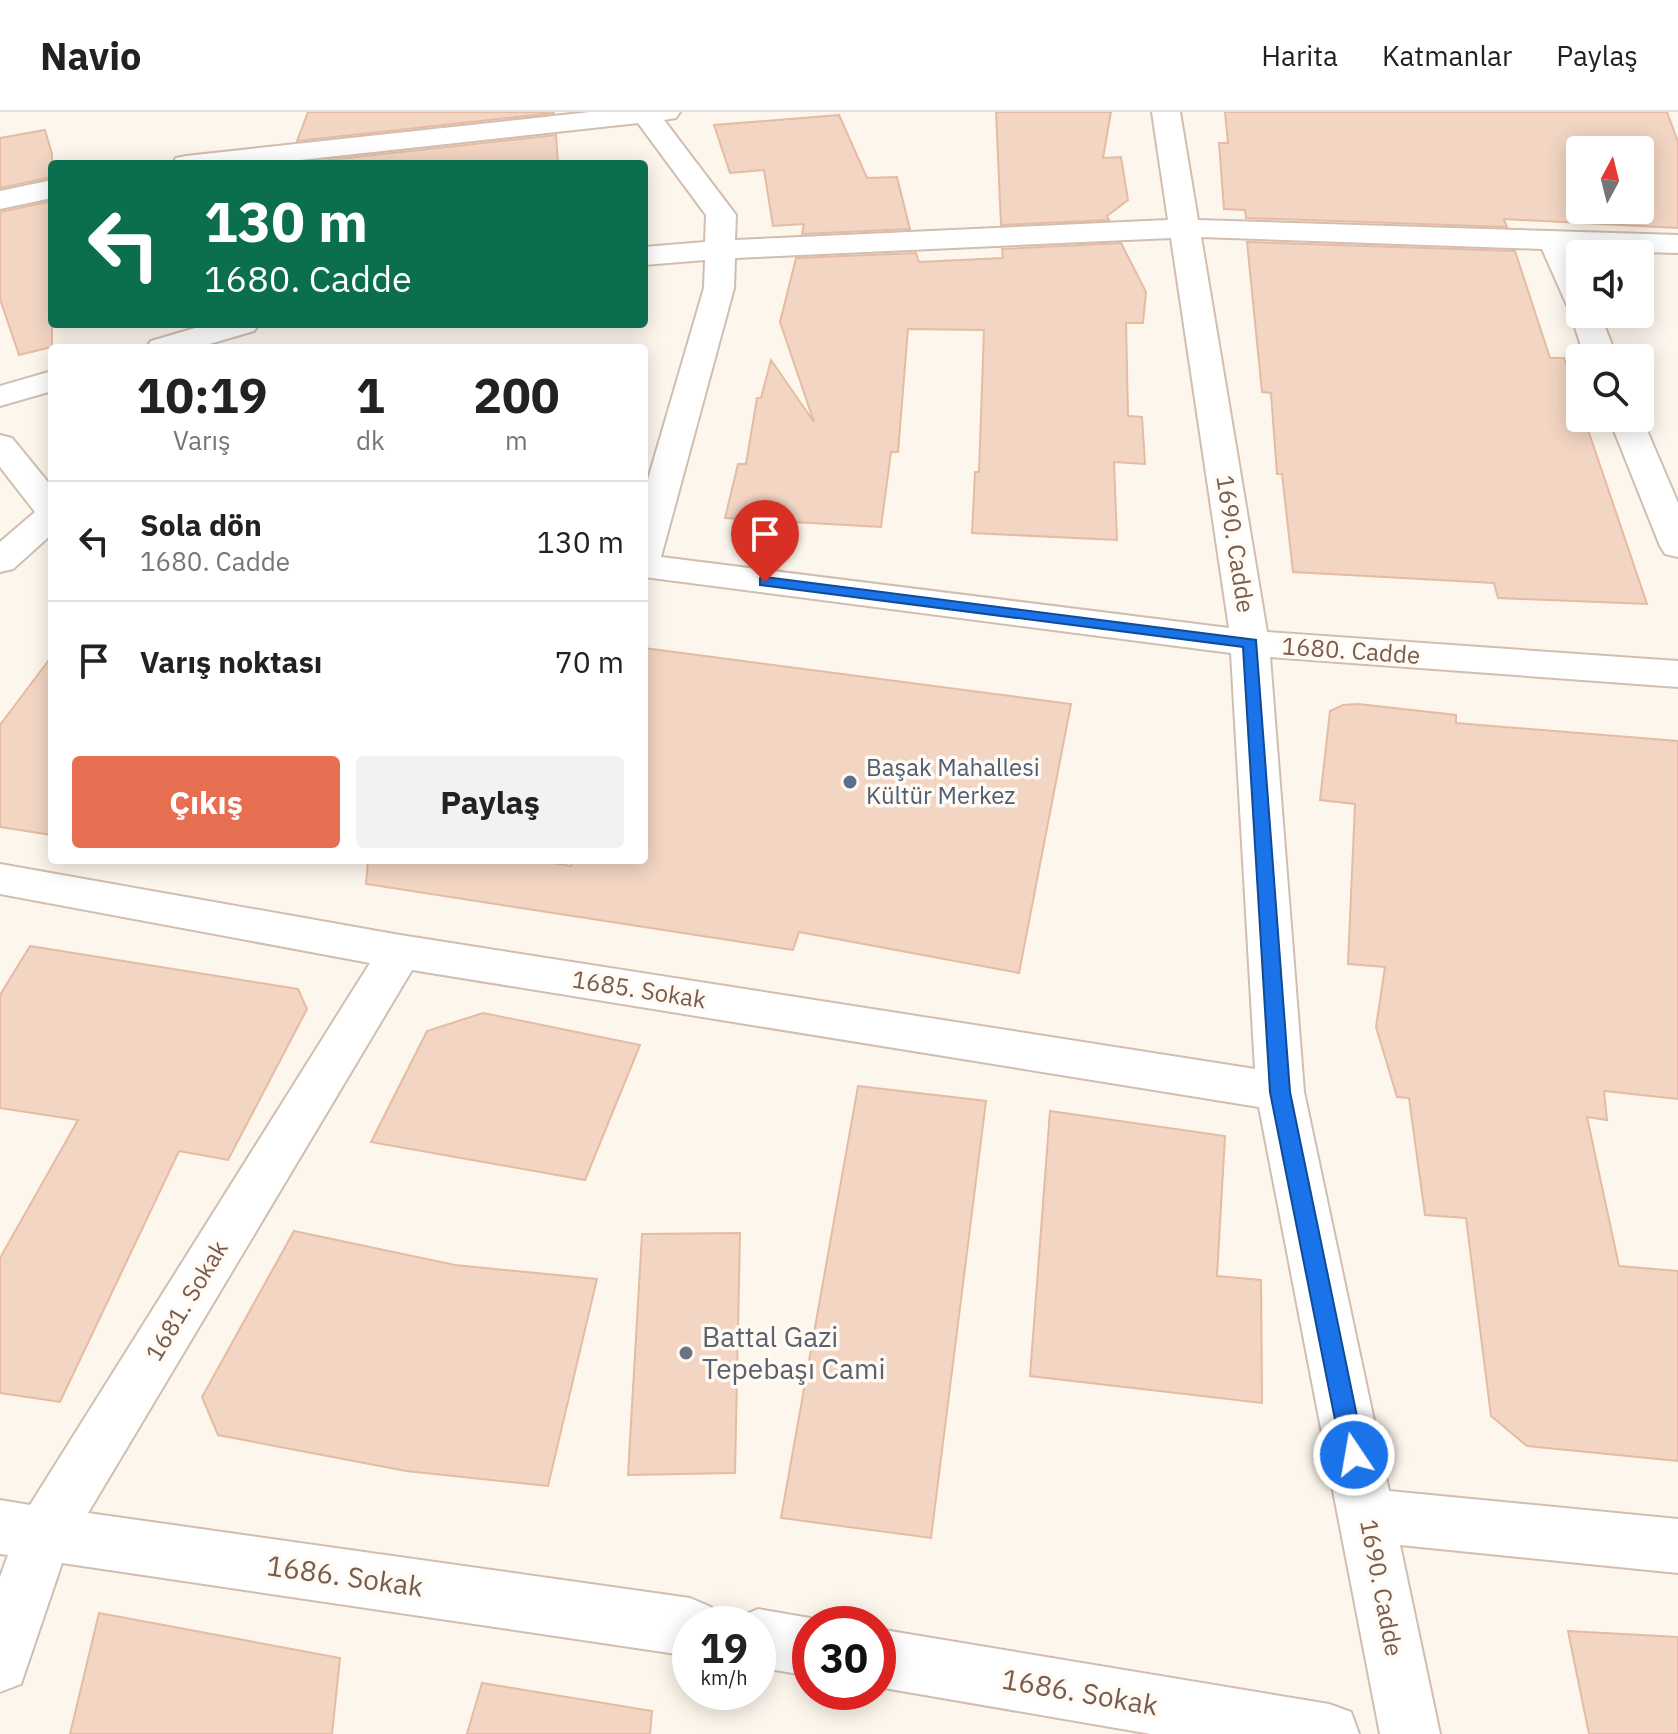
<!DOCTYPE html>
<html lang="tr">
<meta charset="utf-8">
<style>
:root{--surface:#fff;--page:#f2f2f2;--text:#222;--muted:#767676;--line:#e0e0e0;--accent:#e76f51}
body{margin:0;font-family:"IBM Plex Sans",sans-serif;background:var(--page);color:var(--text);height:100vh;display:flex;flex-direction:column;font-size:30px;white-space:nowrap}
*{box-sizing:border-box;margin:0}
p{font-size:26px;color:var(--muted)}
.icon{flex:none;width:44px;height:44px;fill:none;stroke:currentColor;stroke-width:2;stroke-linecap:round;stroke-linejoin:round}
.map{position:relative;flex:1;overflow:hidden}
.sheet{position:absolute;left:48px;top:232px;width:600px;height:520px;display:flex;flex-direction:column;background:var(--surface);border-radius:8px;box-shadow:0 4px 20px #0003}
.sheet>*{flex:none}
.guide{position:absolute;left:48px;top:48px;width:600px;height:168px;border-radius:8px;box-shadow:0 4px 20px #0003;background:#0b6e4f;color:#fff;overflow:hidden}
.needle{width:52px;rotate:7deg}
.tools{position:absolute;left:1566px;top:24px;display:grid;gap:16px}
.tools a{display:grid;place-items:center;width:88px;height:88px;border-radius:8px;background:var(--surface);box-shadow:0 4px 20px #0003;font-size:40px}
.speed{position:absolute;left:672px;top:1494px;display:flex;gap:16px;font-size:40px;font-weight:700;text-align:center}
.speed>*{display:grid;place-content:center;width:104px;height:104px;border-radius:50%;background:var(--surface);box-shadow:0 4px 20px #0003;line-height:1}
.speed small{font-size:20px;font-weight:400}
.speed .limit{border:12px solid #d22;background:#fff;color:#111}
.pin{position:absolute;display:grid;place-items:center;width:68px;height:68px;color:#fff;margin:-82px -34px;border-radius:50% 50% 50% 0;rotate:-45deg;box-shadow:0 0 8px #0007}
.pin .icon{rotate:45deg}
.me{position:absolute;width:88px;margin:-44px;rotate:348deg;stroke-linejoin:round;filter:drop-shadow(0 0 6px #0008)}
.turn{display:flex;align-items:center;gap:28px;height:168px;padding:0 24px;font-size:36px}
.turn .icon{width:104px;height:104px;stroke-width:2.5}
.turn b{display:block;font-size:56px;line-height:68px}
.eta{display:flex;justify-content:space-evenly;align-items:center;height:136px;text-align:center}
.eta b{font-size:48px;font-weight:700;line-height:56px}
.cta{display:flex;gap:16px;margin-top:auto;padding:16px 24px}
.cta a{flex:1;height:92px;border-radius:8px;background:var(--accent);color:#fff;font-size:32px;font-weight:700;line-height:92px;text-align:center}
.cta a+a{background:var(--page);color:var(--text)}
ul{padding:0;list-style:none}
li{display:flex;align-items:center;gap:24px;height:120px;padding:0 24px;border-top:2px solid var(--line)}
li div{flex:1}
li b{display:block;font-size:30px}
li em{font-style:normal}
header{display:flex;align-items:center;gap:48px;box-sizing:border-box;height:112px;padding:0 40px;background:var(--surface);border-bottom:2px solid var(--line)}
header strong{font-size:38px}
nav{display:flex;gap:44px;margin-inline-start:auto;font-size:28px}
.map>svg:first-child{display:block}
.building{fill:#f3d5c3;stroke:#e6bba3;stroke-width:2;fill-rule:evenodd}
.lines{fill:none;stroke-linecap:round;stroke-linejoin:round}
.minor-casing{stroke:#d1beb0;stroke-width:4}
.minor{fill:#fff;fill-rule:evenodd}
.route{fill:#1a73e8;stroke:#114b97;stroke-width:2}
.service-dot{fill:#5c6f8a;stroke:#fffaf3;stroke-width:3}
.worship-dot{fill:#6b7280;stroke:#fffaf3;stroke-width:3}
.labels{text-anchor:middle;stroke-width:7;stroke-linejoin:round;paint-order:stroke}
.street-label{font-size:24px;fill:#7a5c4d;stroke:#fffaf3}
.service-label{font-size:24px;fill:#4e5e75;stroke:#fffaf3;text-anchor:start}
.near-worship-label{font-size:28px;fill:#5b616d;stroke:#fffaf3;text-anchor:start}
.near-street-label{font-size:28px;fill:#7a5c4d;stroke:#fffaf3}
</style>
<header>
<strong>Navio</strong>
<nav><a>Harita</a><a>Katmanlar</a><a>Paylaş</a></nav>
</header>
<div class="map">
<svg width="1678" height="1622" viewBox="0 0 1678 1622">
<rect width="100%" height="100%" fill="#fdf6ec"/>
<!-- building -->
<path class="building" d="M308,0H554V1L297,29Z
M996,0H1111L1103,46L1121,45L1128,88L1107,104L1109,108L1001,113Z
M1225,0H1667L1678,30V116L1504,107L1507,115L1246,106L1245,98L1224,97L1219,31H1228ZM1580,38H1640V98H1580Z
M839,3L867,66L897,65L910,117L802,122L804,112L773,114L764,58L730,61L714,13Z
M45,18L52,42V65L0,76V26Z
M556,23L558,52H292Z
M52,89V235L19,243L0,187V100Z
M1247,130L1515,139L1550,246H1564L1580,294V306H1584L1647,492L1498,486L1494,471L1293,460L1282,362H1277L1271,281L1262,280Z
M1121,131L1146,180L1143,211H1126L1128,304L1142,305L1145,352L1114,350L1117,428L972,421L975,360H979L984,218L908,217L898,340H891L881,415L725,406L738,352H746L757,286H761L771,248L814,310L780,210L796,146L916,141L919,150L1003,146L1002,137Z
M644,536L1071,592L1019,861L799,820L793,838L366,772L368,748H532L571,754L573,748H644Z
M52,544V723L0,715V613Z
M1358,592L1456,603V611L1678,629V987L1604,979L1607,1008L1587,1005L1619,1154L1678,1159V1349L1527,1334L1491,1304L1466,1106L1425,1103L1409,986L1397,985L1376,915L1385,855L1348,852L1355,692L1320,688L1330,599L1343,593Z
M30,834L298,877L307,897L228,1048L179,1039L60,1290L0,1281V1146L78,1008L0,996V883Z
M483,901L640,933L585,1068L371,1030L427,919Z
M858,974L986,989L931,1426L781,1406Z
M1050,999L1225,1024L1217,1164L1261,1168L1262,1291L1030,1264Z
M294,1119L455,1153L597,1167L548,1374L406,1359L218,1323L202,1285Z
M740,1121L735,1361L628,1363L642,1122Z
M99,1501L340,1546L332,1622H70Z
M1568,1519L1678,1525V1622H1589Z
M482,1571L652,1599L650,1622H467Z"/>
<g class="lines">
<!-- minor casing -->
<g class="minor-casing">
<path id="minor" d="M590,0H680L676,6L664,8L736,103L735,128L1168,108L1152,0H1180L1198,108L1678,123V141L1573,138L1580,155V202H1600L1617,246H1585L1570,200L1542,137L1201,125L1267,520L1678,549V575L1270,545L1304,980L1389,1379L1678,1407V1461L1400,1433L1440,1622H1380L1259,995L412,858L88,1401L690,1486L711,1495L718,1512H690V1544L62,1451L21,1572L0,1580V1465L8,1443L0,1442V1388L30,1393L370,851L0,782V752L400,823L1255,957L1231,541L644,465V381L704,176L705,148L644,153V135L705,130L706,103L638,11L264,52H172L176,46L186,44ZM1171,126L1229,516L661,445L734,176L735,146Z
M52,68V86L0,97V79Z
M209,212H259L254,219L196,236H146L151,229Z
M52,259V279L0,294V274Z
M1640,302L1678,391V445L1665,442L1660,434L1609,306H1640Z
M0,323L12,326L52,375V422L13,457L0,460V430L35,400L0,355Z
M758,1497L810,1506L825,1512H810V1564L758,1555V1512H734L737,1506Z
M878,1517L1329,1592L1351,1600L1359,1622H1151L878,1575Z"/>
</g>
<!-- minor -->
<use href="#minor" class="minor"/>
</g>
<!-- route -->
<path class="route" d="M765,465L1256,528L1290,980L1365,1343L1362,1350L1354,1353L1346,1350L1342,1343L1270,980L1243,535L760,473V466Z"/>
<!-- markers -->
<circle class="service-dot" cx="850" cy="670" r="8"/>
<circle class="worship-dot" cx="686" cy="1241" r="8"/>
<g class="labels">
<!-- street labels -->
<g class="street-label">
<text transform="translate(1235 432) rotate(81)" y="8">1690. Cadde</text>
<text transform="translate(1351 539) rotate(4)" y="8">1680. Cadde</text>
<text transform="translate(639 878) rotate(9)" y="8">1685. Sokak</text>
<text transform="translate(187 1189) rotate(-59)" y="8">1681. Sokak</text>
<text transform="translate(1381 1476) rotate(79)" y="8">1690. Cadde</text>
</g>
<!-- service labels -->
<g class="service-label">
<text x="866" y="664">Başak Mahallesi<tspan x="866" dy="28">Kültür Merkez</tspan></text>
</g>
<!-- near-worship labels -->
<g class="near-worship-label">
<text x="702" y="1235">Battal Gazi<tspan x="702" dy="32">Tepebaşı Cami</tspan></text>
</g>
<!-- near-street labels -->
<g class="near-street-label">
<text transform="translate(345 1464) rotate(8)" y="10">1686. Sokak</text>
<text transform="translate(1080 1580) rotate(10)" y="10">1686. Sokak</text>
</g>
</g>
</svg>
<div class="tools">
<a><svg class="needle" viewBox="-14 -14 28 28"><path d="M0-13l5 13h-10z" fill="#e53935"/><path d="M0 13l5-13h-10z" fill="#767676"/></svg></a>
<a><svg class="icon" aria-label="sound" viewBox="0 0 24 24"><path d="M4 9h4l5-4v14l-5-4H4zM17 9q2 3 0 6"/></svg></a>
<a><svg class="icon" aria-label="search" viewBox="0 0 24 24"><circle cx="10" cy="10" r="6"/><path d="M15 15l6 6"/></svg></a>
</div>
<div class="speed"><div>19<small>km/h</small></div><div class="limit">30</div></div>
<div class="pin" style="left:765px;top:470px;background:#d93025"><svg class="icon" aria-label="arrive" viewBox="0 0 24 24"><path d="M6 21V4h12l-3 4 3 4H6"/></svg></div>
<svg class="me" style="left:1354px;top:1343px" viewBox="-20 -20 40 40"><circle r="17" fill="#1a73e8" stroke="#fff" stroke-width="3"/><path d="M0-11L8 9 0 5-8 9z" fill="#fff"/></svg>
<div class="guide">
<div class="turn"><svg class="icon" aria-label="left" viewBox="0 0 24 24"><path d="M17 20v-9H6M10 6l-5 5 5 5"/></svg><div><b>130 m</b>1680. Cadde</div></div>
</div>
<section class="sheet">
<div class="eta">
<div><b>10:19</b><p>Varış</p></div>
<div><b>1</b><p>dk</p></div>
<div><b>200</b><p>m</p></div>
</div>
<ul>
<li><svg class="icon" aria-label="left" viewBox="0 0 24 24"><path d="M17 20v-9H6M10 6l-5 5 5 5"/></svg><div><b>Sola dön</b><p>1680. Cadde</p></div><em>130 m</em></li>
<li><svg class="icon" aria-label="arrive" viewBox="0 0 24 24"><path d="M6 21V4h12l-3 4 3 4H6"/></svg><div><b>Varış noktası</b></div><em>70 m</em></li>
</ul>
<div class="cta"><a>Çıkış</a><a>Paylaş</a></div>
</section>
</div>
